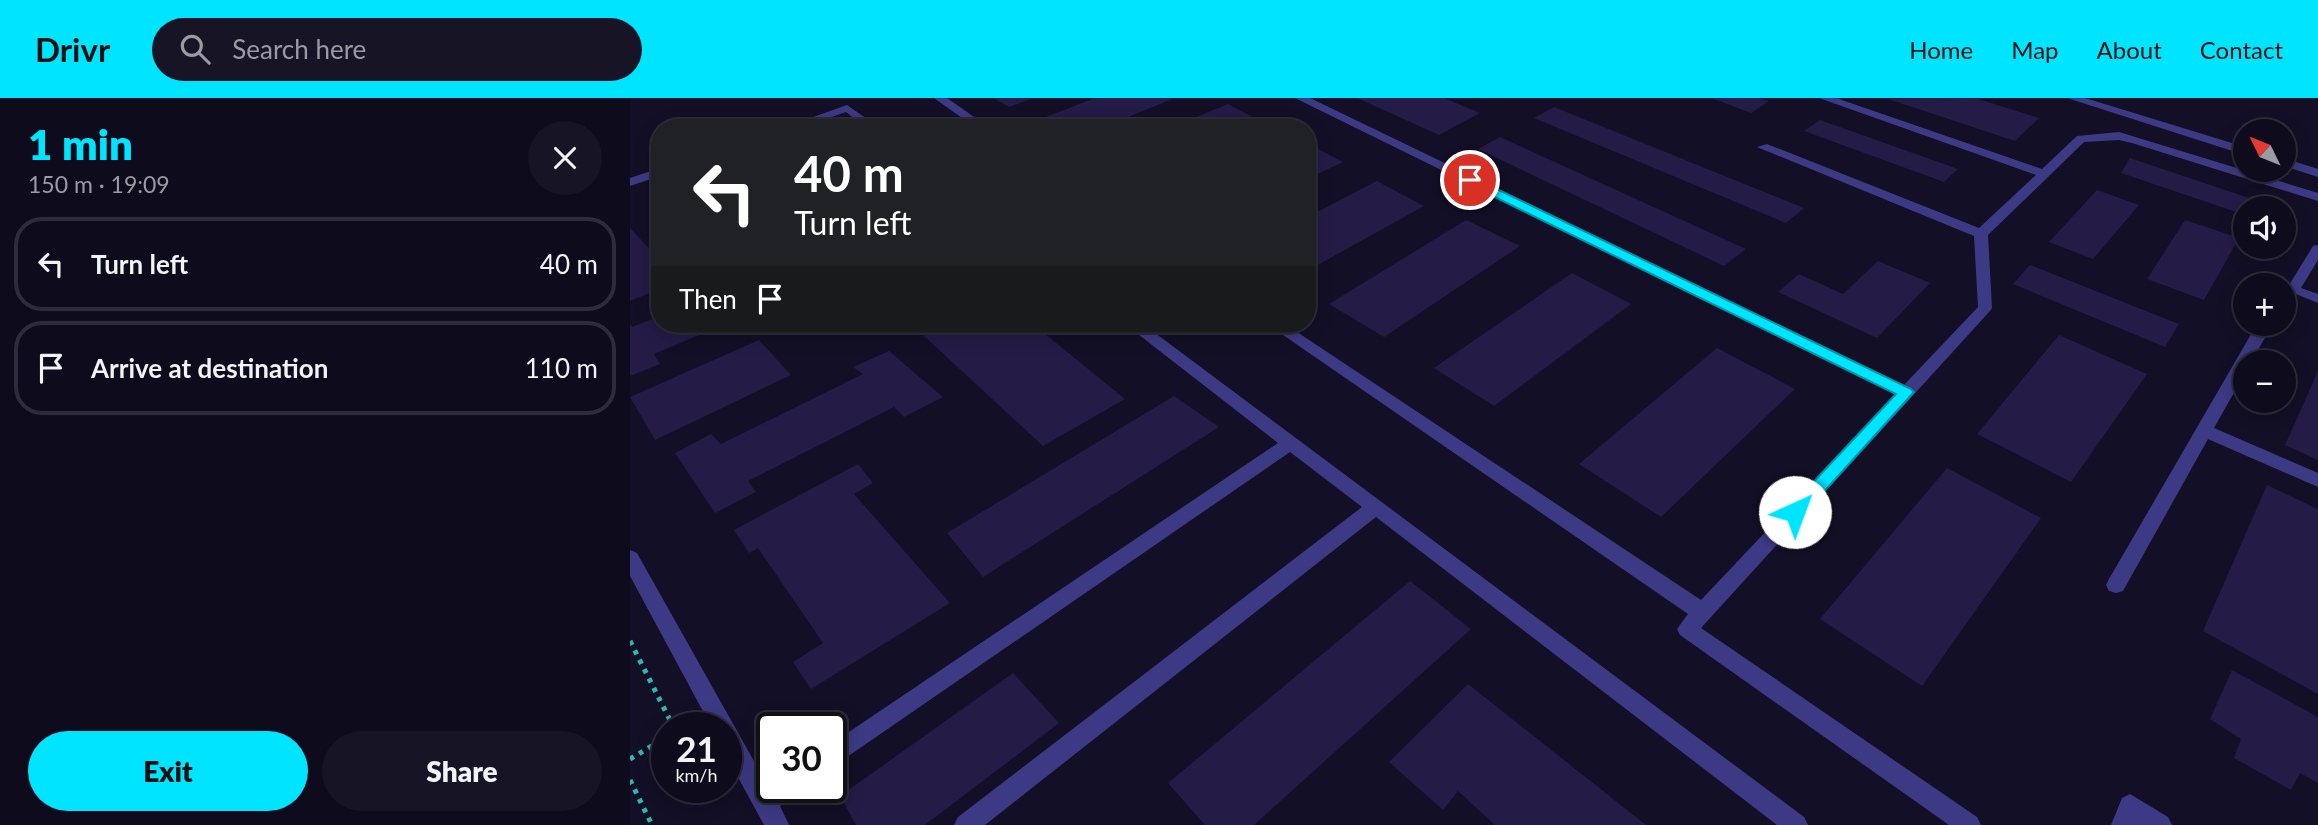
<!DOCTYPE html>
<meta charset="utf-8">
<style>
:root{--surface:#0e0b1c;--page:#171425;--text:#f1f3f6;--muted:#9b9ba3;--line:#2e2b3b;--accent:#00e5ff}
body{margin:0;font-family:Lato,sans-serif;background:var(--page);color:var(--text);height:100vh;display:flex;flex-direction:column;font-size:26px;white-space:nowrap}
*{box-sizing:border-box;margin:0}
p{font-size:23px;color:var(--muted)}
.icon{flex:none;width:38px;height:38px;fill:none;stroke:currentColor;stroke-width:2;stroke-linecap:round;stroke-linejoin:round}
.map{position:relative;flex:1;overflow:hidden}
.side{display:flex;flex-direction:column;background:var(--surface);width:630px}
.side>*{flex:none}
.hud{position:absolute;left:21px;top:21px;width:665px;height:214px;border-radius:28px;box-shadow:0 4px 18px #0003,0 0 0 2px var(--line);background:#202124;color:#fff;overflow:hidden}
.needle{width:46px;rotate:313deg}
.tools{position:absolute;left:1603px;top:21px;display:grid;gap:14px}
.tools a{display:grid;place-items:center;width:63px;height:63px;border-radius:50%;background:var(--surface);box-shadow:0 4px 18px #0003,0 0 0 2px var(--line);font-size:35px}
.speed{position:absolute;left:21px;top:614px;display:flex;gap:14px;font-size:35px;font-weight:700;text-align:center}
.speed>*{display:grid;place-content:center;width:91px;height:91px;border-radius:50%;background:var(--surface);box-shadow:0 4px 18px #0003,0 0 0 2px var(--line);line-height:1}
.speed small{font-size:18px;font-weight:400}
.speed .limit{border:4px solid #111;border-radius:10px;background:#fff;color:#111}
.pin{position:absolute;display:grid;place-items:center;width:60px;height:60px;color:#fff;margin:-30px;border:4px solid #fff;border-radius:50%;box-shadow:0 2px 7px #0007}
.me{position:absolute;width:77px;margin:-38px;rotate:43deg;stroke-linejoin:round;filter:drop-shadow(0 0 5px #0008)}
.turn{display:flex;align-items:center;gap:24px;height:147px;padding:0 28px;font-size:32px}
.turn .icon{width:91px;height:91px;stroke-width:2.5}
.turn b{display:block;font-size:49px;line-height:60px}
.then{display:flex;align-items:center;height:66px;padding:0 28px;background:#0003;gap:14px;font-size:26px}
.round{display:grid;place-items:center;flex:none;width:74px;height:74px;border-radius:37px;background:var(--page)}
.headline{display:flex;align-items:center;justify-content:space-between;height:119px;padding:0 28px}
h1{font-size:42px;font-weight:800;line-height:52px;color:var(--accent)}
.button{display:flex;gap:14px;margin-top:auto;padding:14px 28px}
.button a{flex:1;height:80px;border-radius:42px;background:var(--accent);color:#111;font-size:28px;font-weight:800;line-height:80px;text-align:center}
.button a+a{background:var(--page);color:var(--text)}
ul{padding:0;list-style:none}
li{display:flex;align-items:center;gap:21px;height:94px;margin:0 14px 10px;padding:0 14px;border:4px solid var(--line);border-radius:28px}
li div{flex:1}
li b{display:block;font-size:26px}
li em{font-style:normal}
header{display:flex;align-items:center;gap:42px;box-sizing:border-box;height:98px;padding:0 35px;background:var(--accent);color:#111}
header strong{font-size:33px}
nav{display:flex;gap:38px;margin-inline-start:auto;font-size:24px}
.search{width:490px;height:63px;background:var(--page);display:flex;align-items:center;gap:18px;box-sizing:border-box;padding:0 24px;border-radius:38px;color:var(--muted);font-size:26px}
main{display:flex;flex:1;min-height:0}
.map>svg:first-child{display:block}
.building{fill:#241b47}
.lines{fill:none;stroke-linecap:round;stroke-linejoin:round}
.path{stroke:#2fb8b0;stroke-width:5;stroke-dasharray:4.5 6;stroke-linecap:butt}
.minor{fill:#3d3a85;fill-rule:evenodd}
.route{fill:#00e5ff;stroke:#0095a6;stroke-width:2}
</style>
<header>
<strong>Drivr</strong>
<div class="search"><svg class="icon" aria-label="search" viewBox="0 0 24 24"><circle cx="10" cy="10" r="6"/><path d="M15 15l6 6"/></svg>Search here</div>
<nav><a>Home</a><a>Map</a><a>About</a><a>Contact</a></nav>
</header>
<main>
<section class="side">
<div class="headline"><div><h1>1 min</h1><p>150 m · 19:09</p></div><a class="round"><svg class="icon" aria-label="close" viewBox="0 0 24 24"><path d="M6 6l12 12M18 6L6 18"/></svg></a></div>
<ul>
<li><svg class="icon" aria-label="left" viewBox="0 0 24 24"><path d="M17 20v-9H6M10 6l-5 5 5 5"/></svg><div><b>Turn left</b></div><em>40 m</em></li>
<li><svg class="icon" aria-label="arrive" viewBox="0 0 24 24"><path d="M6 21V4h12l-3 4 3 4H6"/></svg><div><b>Arrive at destination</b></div><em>110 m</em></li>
</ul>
<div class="button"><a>Exit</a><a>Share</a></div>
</section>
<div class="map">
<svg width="1688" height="727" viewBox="0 0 1688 727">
<rect width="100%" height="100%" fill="#130f26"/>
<!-- building -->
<path class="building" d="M364,0H403L379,9Z
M465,0H545L471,30H408L400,25Z
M727,0H814L850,15L809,37Z
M1081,0H1130L1139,3L1121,15Z
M1345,0L1409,20L1385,43L1258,1Z
M598,6L638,27L631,30H540Z
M924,9L1174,110L1156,125L904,20Z
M1190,22L1328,71L1314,84L1174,33Z
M870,39L1116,151L1094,168L848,51Z
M677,45L713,64L677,81Z
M1500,60L1634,105L1630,110H1615V117L1491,75Z
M747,83L794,108L677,173V119Z
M1467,92L1509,107L1463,161L1419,144Z
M836,122L890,148L754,239L699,206Z
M1555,122L1609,140L1574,202L1517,181Z
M0,130L30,162V191L0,203Z
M1248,163L1300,185L1247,240L1148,194L1169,176L1213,196Z
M1400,167L1549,226L1535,249L1383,186Z
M942,175L1001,206L864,308L804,270Z
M30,218V226H95L24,256L30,266L0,278V226L2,229Z
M317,226H403L495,301L413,348L293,237Z
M1429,237L1517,276L1441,384L1347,336Z
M129,242L161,277L25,342L0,299Z
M1087,250L1165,291L1031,419L949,366Z
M259,253L313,299L274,319L264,309L118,383L126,394L85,415L45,355L81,336L91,346L233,276L223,269Z
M1688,273V362L1655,347Z
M544,298L589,329L353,479L317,435Z
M228,366L243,385L224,396L320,505L181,591L163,564L193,545L128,450L119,455L104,432Z
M1317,370L1411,420L1292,588L1190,521Z
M1637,387L1688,411V596L1573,533Z
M780,483L841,531L624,727H575L538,685Z
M1602,572L1688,619V685L1670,675L1661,692L1604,660L1611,641L1580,621Z
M383,575L429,625L295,727H226L210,698Z
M838,586L1016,727H865L828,693L813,712L759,664Z"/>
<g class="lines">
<!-- path -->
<path class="path" d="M0,543L44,630
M0,661L37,639
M0,682L22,727"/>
<!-- minor -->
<path class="minor" d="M304,0H317L360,30H346Z
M665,0H680L1274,287L1348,209L1344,138L1127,49L1137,46L1349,130L1406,77L1189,0H1206L1412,71L1447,38L1489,34L1688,95V103L1502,45L1489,42L1454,44L1358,137L1362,210L1360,213L1071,530L1347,719L1351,727H1319L1050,537L1047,531L1058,516L637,226H655L1071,502L1266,296Z
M1437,0H1455L1615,49V57Z
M217,7L250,30H236L216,14L170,30H152Z
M1654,60L1688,71V79L1654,68Z
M30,70V78L0,88V80Z
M1688,147V162L1671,190L1688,196V205L1656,192L1683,148Z
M495,226H513L1174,719L1178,727H1147L746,419L355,727H324L328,719L732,409L660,354L201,670V646L648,345Z
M1627,226H1643L1621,264H1615V275L1584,330L1688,375V389L1578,341L1493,493L1486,495L1479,493L1476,487L1479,481Z
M0,452L7,455L138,688L142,686V690H168L165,698L150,708L159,727H134L96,657V630H82L0,478Z
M1500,696L1538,719L1542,727H1481L1492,700Z"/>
</g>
<!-- route -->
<path class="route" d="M836,80H844L1281,291L1284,294L1171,419H1159L1156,414L1159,410L1266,296L836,85Z"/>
</svg>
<div class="tools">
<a><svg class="needle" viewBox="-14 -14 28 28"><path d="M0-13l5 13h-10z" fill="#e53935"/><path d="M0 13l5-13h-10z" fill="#9b9ba3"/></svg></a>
<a><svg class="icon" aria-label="sound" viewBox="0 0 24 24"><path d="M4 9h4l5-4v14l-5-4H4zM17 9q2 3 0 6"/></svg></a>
<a>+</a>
<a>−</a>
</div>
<div class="speed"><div>21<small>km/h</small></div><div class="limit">30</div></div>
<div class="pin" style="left:840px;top:82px;background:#d93025"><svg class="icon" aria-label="arrive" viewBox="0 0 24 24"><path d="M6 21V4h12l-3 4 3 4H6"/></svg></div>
<svg class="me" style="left:1165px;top:414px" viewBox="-20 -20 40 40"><circle r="19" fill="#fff"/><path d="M0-13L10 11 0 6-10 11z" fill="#00e5ff"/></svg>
<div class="hud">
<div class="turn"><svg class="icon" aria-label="left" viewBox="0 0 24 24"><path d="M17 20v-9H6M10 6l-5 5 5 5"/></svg><div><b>40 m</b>Turn left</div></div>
<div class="then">Then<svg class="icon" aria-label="arrive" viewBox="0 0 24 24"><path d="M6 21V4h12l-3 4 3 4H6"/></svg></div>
</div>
</div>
</main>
